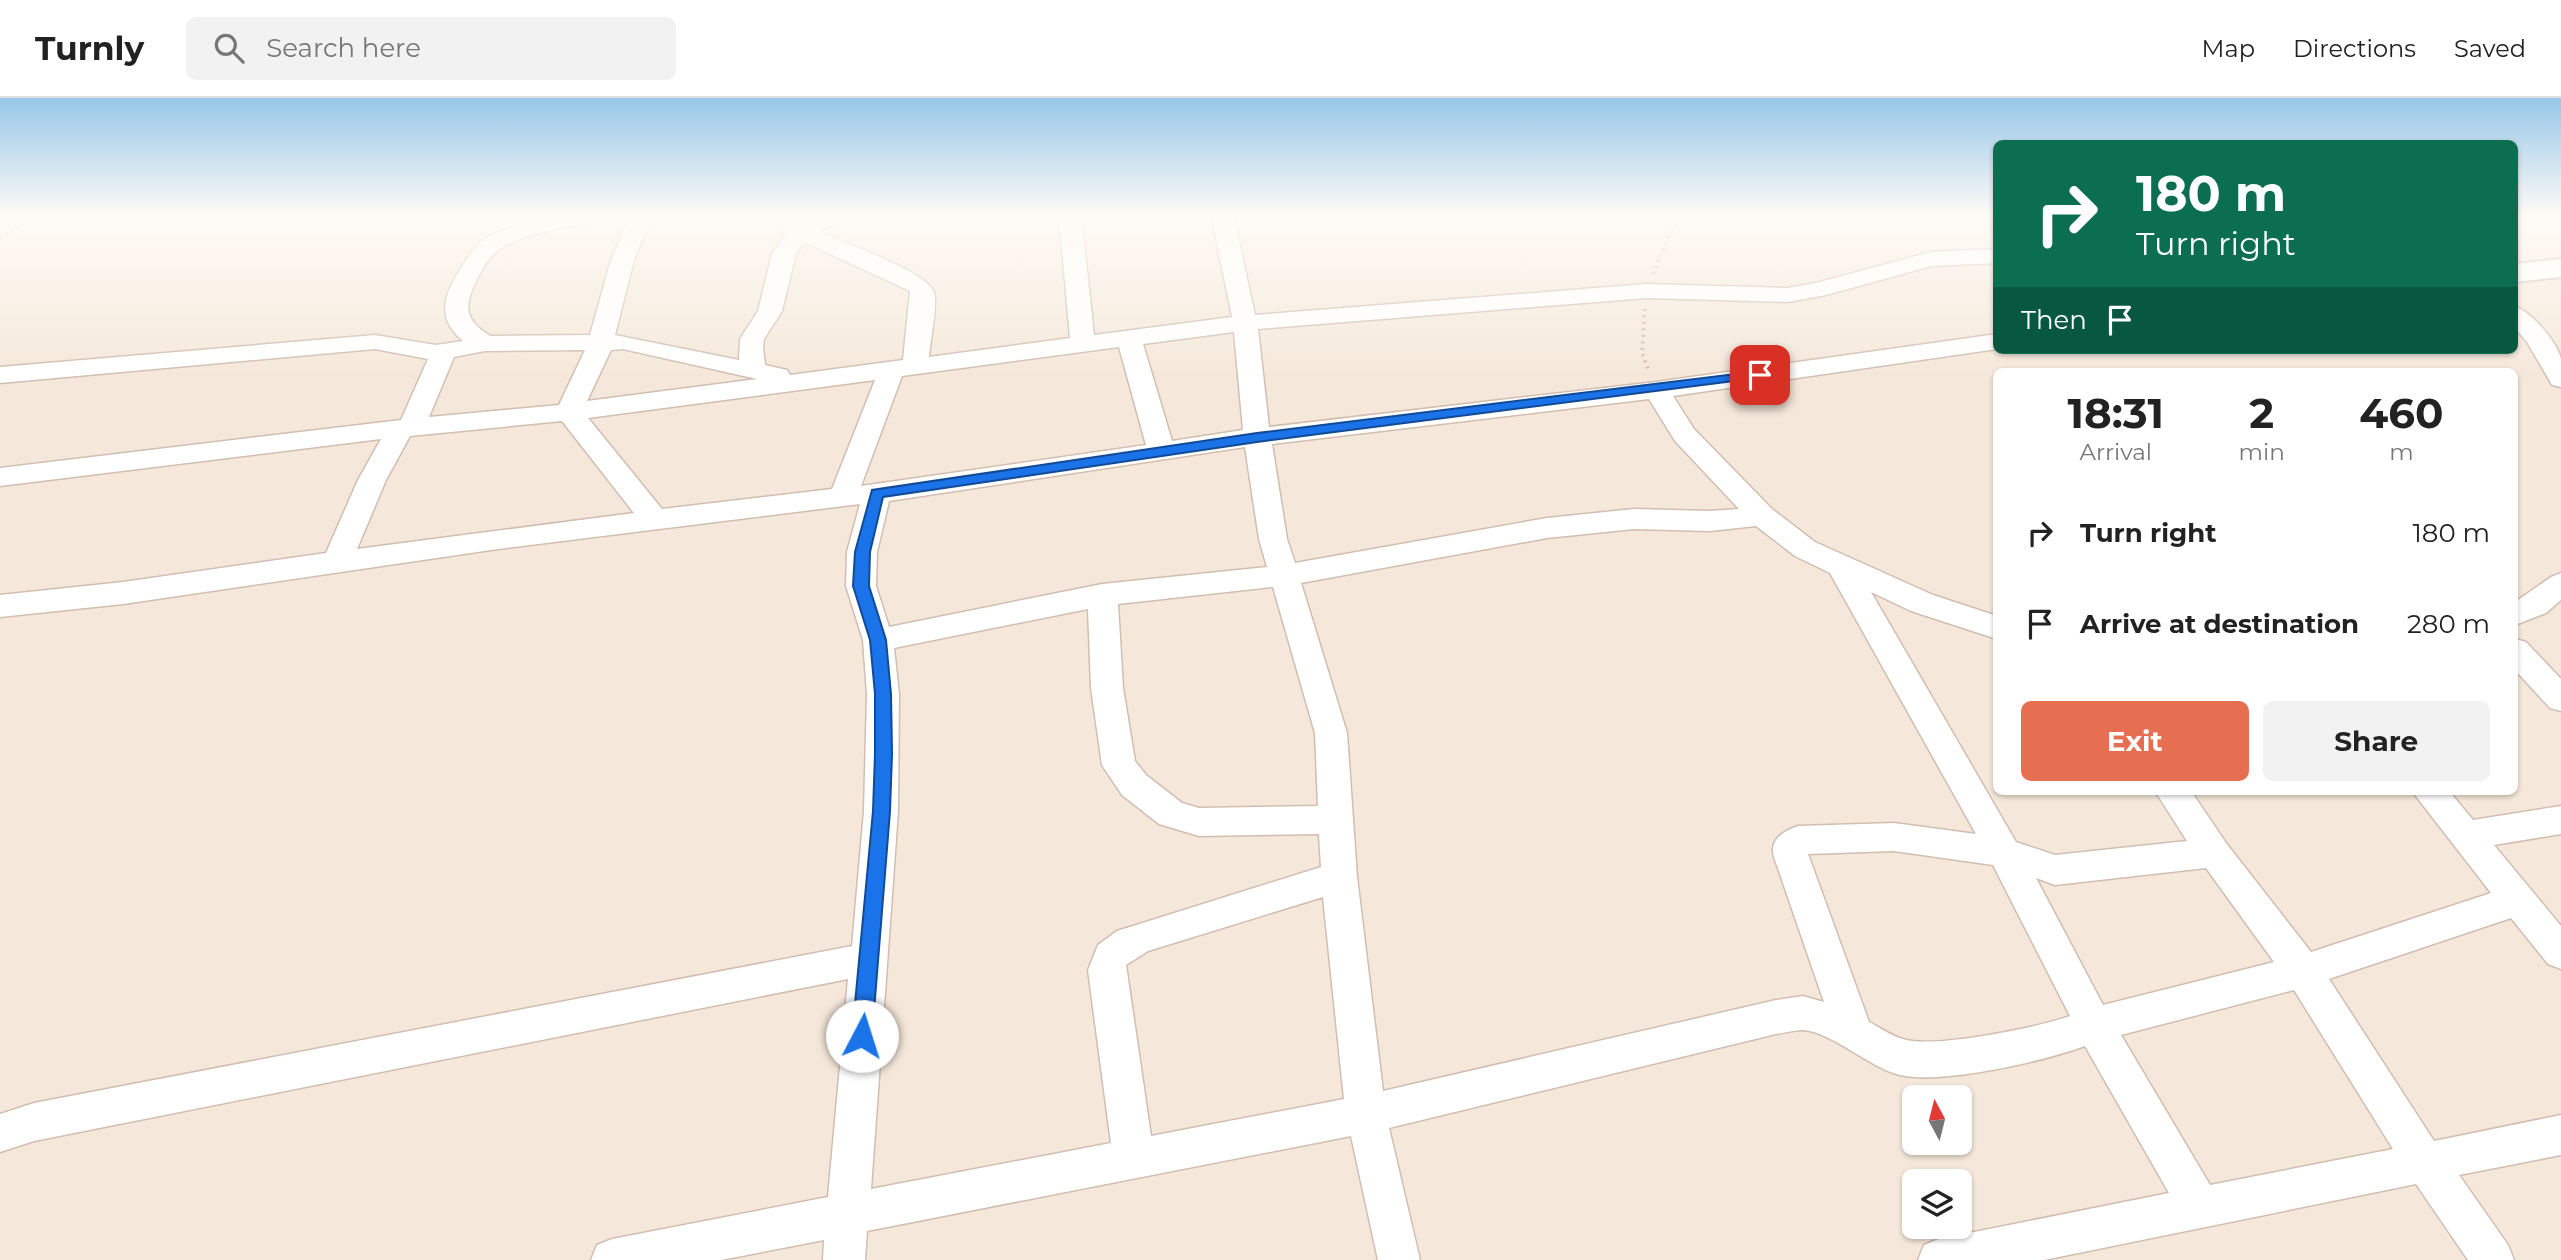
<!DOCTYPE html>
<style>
:root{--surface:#fff;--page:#f2f2f2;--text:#222;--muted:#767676;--line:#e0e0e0;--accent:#e76f51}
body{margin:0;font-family:Montserrat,sans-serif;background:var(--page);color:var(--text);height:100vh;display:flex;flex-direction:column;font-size:26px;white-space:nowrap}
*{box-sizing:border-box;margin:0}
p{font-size:23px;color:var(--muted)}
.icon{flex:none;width:38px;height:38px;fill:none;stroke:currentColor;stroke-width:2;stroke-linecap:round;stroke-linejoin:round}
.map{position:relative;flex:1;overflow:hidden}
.details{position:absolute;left:1993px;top:270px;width:525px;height:427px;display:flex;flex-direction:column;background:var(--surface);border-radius:10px;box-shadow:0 2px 5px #0004}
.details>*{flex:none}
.guide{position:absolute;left:1993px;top:42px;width:525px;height:214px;border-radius:10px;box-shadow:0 2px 5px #0004;background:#0b6e4f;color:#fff;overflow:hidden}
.needle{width:46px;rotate:353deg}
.buttons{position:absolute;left:1902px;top:987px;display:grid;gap:14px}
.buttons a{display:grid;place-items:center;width:70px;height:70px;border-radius:10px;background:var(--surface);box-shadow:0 2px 5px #0004;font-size:35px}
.pin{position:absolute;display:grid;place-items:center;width:60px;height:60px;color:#fff;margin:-30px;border-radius:14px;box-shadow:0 4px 10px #0006}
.me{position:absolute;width:77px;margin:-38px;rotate:5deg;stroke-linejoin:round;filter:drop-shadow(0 0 5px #0008)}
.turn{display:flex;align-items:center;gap:24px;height:147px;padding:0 28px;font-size:32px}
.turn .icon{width:91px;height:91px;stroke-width:2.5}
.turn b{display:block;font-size:49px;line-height:60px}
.then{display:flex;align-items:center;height:66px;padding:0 28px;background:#0003;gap:14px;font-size:26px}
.eta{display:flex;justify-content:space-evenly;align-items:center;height:119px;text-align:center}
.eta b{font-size:42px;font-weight:700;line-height:49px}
.button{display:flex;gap:14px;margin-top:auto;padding:14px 28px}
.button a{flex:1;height:80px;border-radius:10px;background:var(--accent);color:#fff;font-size:28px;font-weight:700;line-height:80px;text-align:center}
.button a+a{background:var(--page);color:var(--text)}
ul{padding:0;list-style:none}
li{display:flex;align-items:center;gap:21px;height:91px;padding:0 28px}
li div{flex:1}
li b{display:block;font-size:26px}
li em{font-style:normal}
header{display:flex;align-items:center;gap:42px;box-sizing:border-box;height:98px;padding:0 35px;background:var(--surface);border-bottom:2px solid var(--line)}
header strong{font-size:33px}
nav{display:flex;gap:38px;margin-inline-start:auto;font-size:24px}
.search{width:490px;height:63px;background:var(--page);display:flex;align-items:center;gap:18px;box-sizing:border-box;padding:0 24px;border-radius:10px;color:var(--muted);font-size:26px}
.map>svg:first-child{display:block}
.residential{fill:#f5e8da;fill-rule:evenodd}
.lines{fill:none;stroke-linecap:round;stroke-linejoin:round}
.minor-casing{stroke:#d1beb0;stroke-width:3}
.tertiary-casing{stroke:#d1beb0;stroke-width:4}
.path{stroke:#d9b8a5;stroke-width:3.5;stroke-dasharray:2 4.5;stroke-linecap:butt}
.minor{fill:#fff;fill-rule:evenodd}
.tertiary{fill:#fff;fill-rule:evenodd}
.route{fill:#1a73e8;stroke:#114b97;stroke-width:2}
</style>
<header>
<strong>Turnly</strong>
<div class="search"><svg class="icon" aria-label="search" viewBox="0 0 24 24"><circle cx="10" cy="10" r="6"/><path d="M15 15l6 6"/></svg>Search here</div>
<nav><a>Map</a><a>Directions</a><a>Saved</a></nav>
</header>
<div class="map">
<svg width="2561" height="1162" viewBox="0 0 2561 1162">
<rect width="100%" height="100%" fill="#fdf6ec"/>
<!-- residential -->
<path class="residential" d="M0,116H1997V252H2515V116H2561V1162H0ZM1997,273H2515V693H1997ZM1914,999H1960V1045H1914ZM1914,1083H1960V1129H1914Z"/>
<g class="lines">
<!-- minor casing -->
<g class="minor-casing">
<path id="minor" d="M565,116H613L610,121C577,129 524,132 496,154C486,162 476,182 471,195C463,216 473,227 490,238L590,237L611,162L631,116H653L634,162L615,237L739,262L740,241L758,213L772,156L788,134L773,116H796L803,123L820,116H842L844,119L841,124L819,133C842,145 925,172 934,194C938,206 930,244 929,259L1070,240L1059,116H1081L1094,237L1232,219L1211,116H1233L1255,217L1646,186L1788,190L1816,185L1931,154L1997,151V165L1932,168L1826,197L1788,204L1646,200L1258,231L1269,329L1656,284L1997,236V251L1673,298L1694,331L1772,411L1815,444L1933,497L1997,518V541L1911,513L1871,494L2016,744L2055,757L2187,743L2155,693H2191L2226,745L2311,854L2491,795L2412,693H2449L2473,722L2561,708V736L2494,747L2561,828V871L2548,866L2511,820L2329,881L2434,1043L2561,1017V1057L2459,1077L2508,1147L2514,1162H2468L2416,1086L2044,1162H1918L1924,1147L1939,1141L2169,1095L2085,948C2044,963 1942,987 1900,977C1870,970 1832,934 1803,932C1794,932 1784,935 1776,936L1389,1030L1420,1162H1378L1351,1038L867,1133L865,1162H823L824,1142L721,1162H591L597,1147L612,1141L828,1099L848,881L34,1043L0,1054V1016L34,1005L852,848L864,713L867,596L863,542L846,488L847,454L860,406L498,451L123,506L0,519V497L123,484L326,455L358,382L381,341L0,388V370L401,322L428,261L375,251L0,285V269L375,237L436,247L463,243C434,219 445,194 463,167C469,158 474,148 483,142C506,128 538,122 565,116ZM804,144L910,193L903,262L790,277L787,272L765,267L763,249L764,241L782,213L796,156ZM1234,234L1243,332L1172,343L1143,246ZM1119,249L1146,347L861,388L902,278ZM623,251L757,281L587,303L611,252ZM585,252L559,307L429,319L454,259L485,253ZM875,282L832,391L662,411L588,320ZM1649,301L1675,343L1739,411L1710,413L1634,411L1547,420L1295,465L1287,441L1272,346ZM562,323L634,415L357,451L386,382L410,338ZM1245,349L1259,441L1267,469L1102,486L889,529L876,488L877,454L889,403ZM1756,428L1795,458L1830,475L1976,736L1894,725L1798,728C1783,733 1769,742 1774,759L1824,904L1803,898L1776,902L1383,993L1357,779L1347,635L1301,485L1547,440L1634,431L1710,433ZM1273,489L1315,635L1318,708L1199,710L1182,705L1146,677L1135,663L1123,590L1118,506ZM1088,511L1091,590L1102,667L1122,697L1159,726L1199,738L1319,736L1321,769L1117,833L1098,847L1088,872L1111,1045L871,1091L898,713L899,596L894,550ZM1894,753L1993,767L2070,918C2039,929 1933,951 1903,941C1892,938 1880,930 1869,924L1808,756ZM2206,770L2274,864L2103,907L2036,780L2055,787ZM1323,799L1344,1001L1151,1038L1126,867L1148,853ZM2294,892L2393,1051L2210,1087L2121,937Z
M2515,209C2530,212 2558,245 2561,261C2561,270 2561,280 2561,289L2552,287L2527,244L2515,230Z
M2561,475V502L2546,515L2515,527V504L2551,479Z
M2515,541L2526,544L2561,581V613L2550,610L2515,572Z"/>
</g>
<!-- tertiary casing -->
<g class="tertiary-casing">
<path id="tertiary" d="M2561,161V179L2515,184V166Z"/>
</g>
<!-- path -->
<path class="path" d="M0,140L40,116
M1653,176L1668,139L1684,116
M1645,211L1642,255L1649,274"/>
<!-- minor -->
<use href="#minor" class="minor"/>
<!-- tertiary -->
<use href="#tertiary" class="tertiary"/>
</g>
<!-- sky -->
<linearGradient id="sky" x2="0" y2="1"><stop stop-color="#97c7e8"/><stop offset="0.42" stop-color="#fefbf6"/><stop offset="1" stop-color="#fefbf6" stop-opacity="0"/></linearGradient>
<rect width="2561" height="279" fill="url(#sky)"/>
<!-- route -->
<path class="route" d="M1760,273L1767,277L1765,279L1257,344L883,399L870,454L869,488L886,542L891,596L892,656L890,713L872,938L869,944L862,947L855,944L852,938L873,713L875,656V596L870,542L853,488L855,454L872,392L1257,335Z"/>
</svg>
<div class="buttons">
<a><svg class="needle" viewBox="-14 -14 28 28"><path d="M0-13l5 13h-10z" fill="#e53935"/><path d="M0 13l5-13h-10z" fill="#767676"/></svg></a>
<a><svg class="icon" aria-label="layers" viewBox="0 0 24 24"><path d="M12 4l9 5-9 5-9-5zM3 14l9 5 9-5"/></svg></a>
</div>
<div class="pin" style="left:1760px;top:277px;background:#d93025"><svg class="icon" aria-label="arrive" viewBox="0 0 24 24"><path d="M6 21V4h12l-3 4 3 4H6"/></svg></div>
<svg class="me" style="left:862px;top:938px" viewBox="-20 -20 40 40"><circle r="19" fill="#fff"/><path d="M0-13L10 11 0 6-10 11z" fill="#1a73e8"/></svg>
<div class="guide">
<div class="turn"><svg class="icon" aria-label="right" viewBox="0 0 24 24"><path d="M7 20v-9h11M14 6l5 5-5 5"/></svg><div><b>180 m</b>Turn right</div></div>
<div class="then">Then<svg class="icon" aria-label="arrive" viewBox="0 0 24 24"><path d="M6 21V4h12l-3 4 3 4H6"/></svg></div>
</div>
<section class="details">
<div class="eta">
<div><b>18:31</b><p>Arrival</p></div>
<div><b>2</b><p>min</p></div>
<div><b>460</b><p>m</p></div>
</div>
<ul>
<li><svg class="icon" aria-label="right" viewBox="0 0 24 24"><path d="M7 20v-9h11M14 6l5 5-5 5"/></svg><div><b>Turn right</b></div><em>180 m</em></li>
<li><svg class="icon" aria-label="arrive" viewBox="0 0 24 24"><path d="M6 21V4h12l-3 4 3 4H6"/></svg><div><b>Arrive at destination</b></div><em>280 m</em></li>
</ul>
<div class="button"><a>Exit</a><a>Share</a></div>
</section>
</div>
